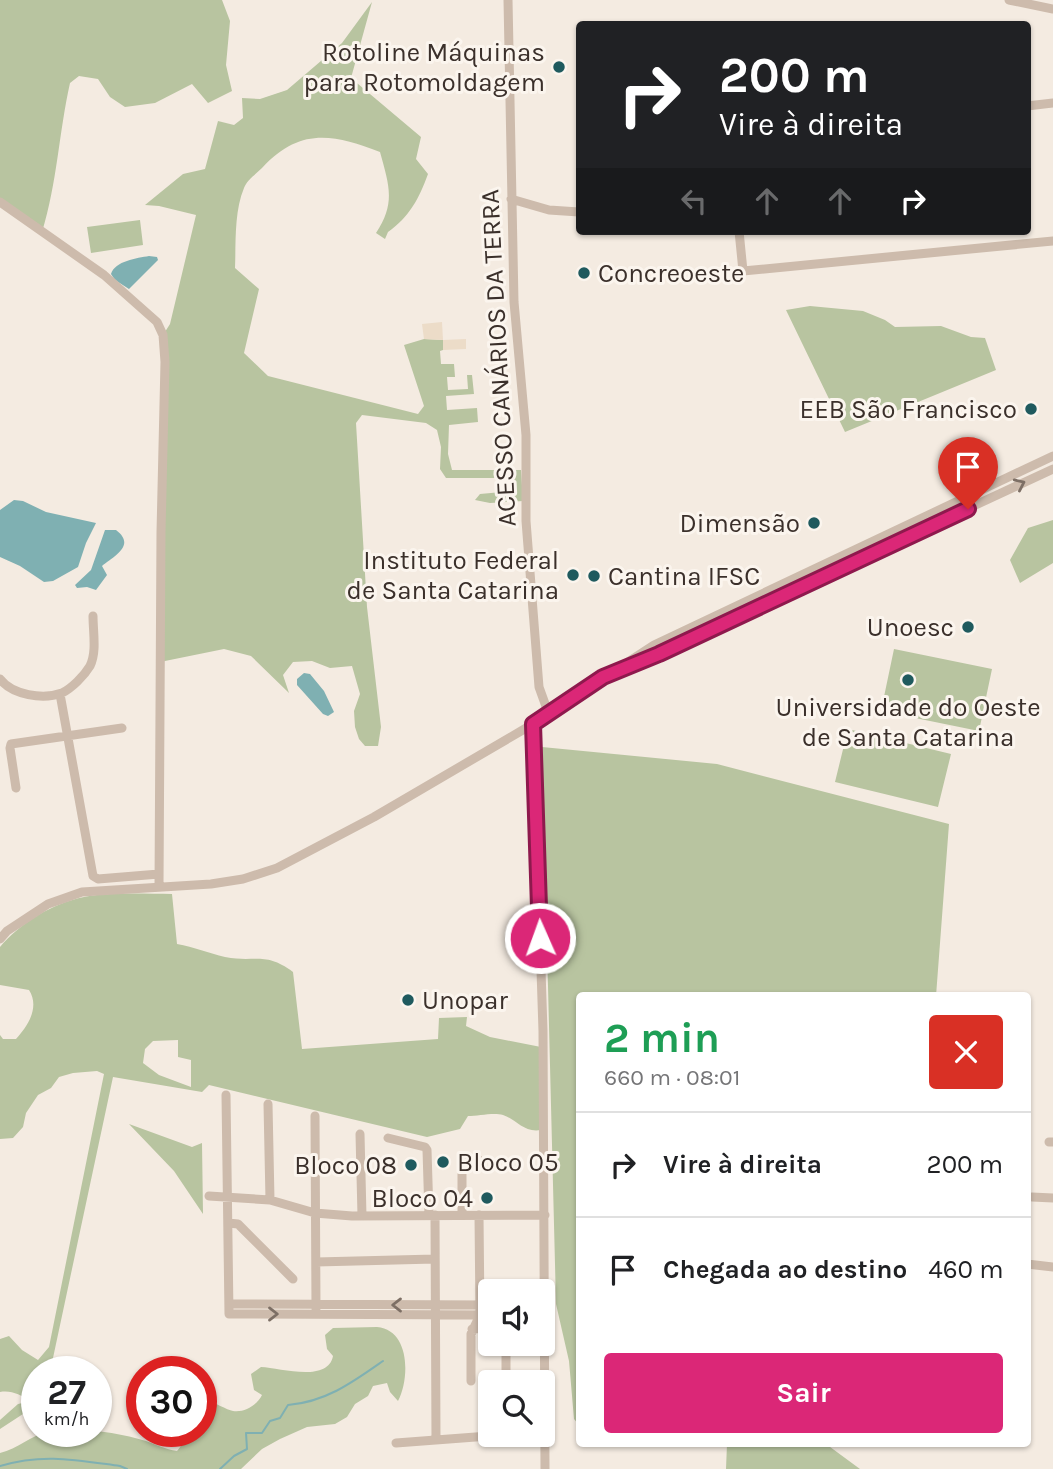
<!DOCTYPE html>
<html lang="pt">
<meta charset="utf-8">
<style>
:root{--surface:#fff;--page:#f2f2f2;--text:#202124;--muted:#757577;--line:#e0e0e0;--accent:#db2777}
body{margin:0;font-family:Karla,sans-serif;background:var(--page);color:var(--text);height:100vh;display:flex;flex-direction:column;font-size:26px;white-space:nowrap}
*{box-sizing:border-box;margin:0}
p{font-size:23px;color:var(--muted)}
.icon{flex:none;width:38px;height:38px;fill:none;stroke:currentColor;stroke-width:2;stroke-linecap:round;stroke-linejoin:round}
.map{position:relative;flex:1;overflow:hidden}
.side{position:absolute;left:576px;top:992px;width:455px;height:455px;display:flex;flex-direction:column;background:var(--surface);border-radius:7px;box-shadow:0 2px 5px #0004}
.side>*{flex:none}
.banner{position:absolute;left:576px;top:21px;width:455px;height:214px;border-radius:7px;box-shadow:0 2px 5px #0004;background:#202124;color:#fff;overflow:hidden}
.tools{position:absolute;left:478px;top:1279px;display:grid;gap:14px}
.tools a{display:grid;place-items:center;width:77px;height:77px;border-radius:7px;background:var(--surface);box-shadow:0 2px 5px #0004;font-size:35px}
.speed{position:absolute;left:21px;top:1356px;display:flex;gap:14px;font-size:35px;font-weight:700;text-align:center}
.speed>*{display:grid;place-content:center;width:91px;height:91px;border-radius:50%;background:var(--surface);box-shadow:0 2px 5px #0004;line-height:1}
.speed small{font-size:18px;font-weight:400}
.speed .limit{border:10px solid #d22;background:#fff;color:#111}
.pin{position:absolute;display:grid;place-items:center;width:60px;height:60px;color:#fff;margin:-72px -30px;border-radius:50% 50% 50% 0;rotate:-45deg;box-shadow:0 0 7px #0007}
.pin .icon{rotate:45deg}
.me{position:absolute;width:77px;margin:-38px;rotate:358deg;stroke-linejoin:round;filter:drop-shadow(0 0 5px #0008)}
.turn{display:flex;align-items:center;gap:24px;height:147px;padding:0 28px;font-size:32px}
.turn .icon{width:91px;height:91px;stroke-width:2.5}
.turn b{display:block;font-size:49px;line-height:60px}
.lanes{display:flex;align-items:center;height:66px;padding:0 28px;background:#0003;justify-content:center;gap:35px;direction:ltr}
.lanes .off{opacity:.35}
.round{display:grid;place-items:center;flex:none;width:74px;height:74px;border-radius:7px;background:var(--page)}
.headline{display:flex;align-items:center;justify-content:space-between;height:119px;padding:0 28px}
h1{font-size:42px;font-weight:700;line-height:52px;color:#1e9e55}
.cta{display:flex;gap:14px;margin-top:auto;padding:14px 28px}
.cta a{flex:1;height:80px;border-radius:7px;background:var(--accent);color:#fff;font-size:28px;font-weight:700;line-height:80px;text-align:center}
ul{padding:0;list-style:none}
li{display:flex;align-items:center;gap:21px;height:105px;padding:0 28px;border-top:2px solid var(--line)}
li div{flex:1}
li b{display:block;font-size:26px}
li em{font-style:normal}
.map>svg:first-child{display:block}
.green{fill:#b8c4a0;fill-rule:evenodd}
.plaza{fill:#ecdcc8}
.water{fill:#7fb0b2}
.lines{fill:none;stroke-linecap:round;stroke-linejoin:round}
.stream{stroke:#7fb0b2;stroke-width:2}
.minor{stroke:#cdbbac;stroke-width:9}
.oneway{stroke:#7d6f65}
.route-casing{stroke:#8e194d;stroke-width:18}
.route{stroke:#db2777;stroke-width:12}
.poi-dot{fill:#1f5a5e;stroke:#fbf5ee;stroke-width:2.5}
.labels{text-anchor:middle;stroke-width:6;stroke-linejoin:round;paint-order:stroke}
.poi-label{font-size:26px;fill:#3b302b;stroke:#fbf5ee;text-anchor:end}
.street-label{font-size:26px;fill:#3b302b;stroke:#fbf5ee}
</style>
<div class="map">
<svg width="1053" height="1469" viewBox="0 0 1053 1469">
<rect width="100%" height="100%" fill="#f4ebe1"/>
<!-- green -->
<path class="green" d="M0,0H222L230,21L226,65L232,91L208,103L192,84L155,103L125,107L110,97L98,79L79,76L70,83C59,132 57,184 42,232L0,202Z
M372,2L351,78L421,137L416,159L428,174C419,199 409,217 388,232L385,239L376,233C396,203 389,185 380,152C333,134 300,127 262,168C256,174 247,180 244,188C234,212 236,243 235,268L259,289L244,353L268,376L418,414L424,406L404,345L424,339L443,340V350L440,351L441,364H454L455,377H447L448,390L468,389L467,375H472L474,394L446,396L447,410L477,408L478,422L449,425L448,454L452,470H521L523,501L490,503L475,500L480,494L514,491L512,478H446L440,469L441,447L437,430L426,423L362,415L356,423L367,607L381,727L378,746H365L359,739L355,727L354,711L360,694L352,666L330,668L312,661L293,662L283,675L289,693L251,656L224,649L160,662L163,335L170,324L196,215L159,206L145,205L183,174L205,169L218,121L234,125L243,118L242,98L260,99L287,90L342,43Z
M140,220L143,245L91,253L87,227Z
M810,306L863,311L885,320L895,327L941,326L971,337L985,338L996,370L845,432L786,310Z
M1053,520V563L1020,583L1010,560L1028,528Z
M894,649L992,669L979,731L881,711Z
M848,729L951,754L938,807L835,782Z
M542,747L717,764L949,824L936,996H579V1425L574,1419L569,1361L556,1304Z
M172,894L177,944C194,947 209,953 225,957C255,963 265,951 293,972L302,1049L438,1039L439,1018L467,1017L466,1026L490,1037L541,1047V1130C523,1133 516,1119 503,1115C494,1112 478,1116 468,1116L460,1129L427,1137L209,1085L202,1092L113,1077L50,1372H37V1409L23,1414L0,1429V1420L18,1404L31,1401C20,1395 12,1390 0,1392V1339L9,1336L22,1350L38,1360L49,1347L104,1074L97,1071L73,1073L59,1077L51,1088L38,1095L26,1113L23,1127L13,1138L0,1139V1035L3,1039H16C28,1026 40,1007 29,990L0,985V947C20,923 53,903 84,897C109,892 146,894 172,894ZM178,1040V1057L191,1060V1087L159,1075L143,1063L145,1049L153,1041Z
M129,1124L192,1147L202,1143L203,1214L174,1171Z
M377,1327C410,1330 410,1378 398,1401L390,1392L387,1383L373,1386L368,1396L355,1404L347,1417L335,1424L307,1427L280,1439L262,1449L241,1469H0V1453C18,1449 30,1435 49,1432C79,1427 117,1432 146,1441C157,1445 165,1449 177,1451L192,1432H201V1406L206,1400C214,1402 227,1410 233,1411C245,1413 258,1404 262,1395L254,1390L251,1374L261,1367C280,1368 328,1383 333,1356L327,1349L325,1335L333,1328Z
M727,1444H826L860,1469H726Z"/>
<!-- plaza -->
<path class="plaza" d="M442,322L443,340L466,339V349L443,350V340L424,339L422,324Z"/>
<!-- water -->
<path class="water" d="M149,256L157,257L158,260L129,289L115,280L111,274C115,261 137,258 149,256Z
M14,500L23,501L46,512L96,523L86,543L78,567L53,581L44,582L20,566L0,557V510Z
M105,530H116C136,545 115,556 102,566L107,575L96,590L87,587L77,588L75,585L91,570Z
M304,673L310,674L324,691L334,712L328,716L323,714L297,685V679Z"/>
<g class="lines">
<!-- stream -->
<path class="stream" d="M0,1466C43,1453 76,1460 120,1466L127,1469
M220,1469L234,1456L247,1449L246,1433H262L270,1421L280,1418L288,1405C326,1402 353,1382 383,1361"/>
<!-- minor -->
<path class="minor" d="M508,0L514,302L526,435V521L539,687L548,712
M1009,0L1053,9
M1027,106L1053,103
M511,199L549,210L579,212
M0,202L104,275L157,322L163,335L165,362L161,532L159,887
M739,231L743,271L1053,241
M627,667L1053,469
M0,679C12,695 43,700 62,693C72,688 84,676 90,666C97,652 93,632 93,616
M60,694L93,876L98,879L159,874
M533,724L543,1031L545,1469
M16,788L10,748L11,744L122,728
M0,939L7,931L48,904L82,892L211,884L243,879L277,868L374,817L533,724L654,645L1053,456
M226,1095L229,1314L490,1315
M268,1104L270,1200
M315,1116L316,1309
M360,1134L362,1216
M388,1138L425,1147L427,1150L429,1215
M1049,1142H1053
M209,1196L270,1200L315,1213L352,1216L545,1215
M1032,1197L1053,1198
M435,1215L436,1439
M462,1215V1161L478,1159
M228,1223L238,1224L293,1279
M316,1262L435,1259
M1027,1264L1053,1267
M229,1304L490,1305
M472,1329L490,1328
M506,1344V1382
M471,1381V1334L480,1315L479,1215
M396,1443L502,1435"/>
</g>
<!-- one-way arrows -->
<defs><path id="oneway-chevron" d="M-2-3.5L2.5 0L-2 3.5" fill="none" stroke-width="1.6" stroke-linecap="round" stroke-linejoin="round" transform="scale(1.75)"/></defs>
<g class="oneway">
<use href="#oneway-chevron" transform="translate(1020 484) rotate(-25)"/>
<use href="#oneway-chevron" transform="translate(397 1305) rotate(-180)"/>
<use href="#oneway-chevron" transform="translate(273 1314)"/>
</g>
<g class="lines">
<!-- route casing -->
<g class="route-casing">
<path id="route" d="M540,938L533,724L603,677L659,654L968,509"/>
</g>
<!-- route -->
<use href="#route" class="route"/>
</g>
<!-- markers -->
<g class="poi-dot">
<circle cx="559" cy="67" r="7"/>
<circle cx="584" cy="273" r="7"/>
<circle cx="1031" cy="409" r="7"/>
<circle cx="814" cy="523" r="7"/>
<circle cx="573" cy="575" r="7"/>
<circle cx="594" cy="576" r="7"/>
<circle cx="968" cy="627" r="7"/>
<circle cx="908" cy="680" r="7"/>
<circle cx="408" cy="1000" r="7"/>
<circle cx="443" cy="1162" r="7"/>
<circle cx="411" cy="1165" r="7"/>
<circle cx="487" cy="1198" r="7"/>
</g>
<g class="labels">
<!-- poi labels -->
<g class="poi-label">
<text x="545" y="61">Rotoline Máquinas<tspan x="545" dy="30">para Rotomoldagem</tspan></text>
<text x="598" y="282" text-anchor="start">Concreoeste</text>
<text x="1017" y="418">EEB São Francisco</text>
<text x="800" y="532">Dimensão</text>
<text x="559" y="569">Instituto Federal<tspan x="559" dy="30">de Santa Catarina</tspan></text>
<text x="608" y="585" text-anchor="start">Cantina IFSC</text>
<text x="954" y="636">Unoesc</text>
<text x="908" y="716" text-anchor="middle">Universidade do Oeste<tspan x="908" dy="30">de Santa Catarina</tspan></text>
<text x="422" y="1009" text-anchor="start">Unopar</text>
<text x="457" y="1171" text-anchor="start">Bloco 05</text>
<text x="397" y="1174">Bloco 08</text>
<text x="473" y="1207">Bloco 04</text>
</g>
<!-- street labels -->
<g class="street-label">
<text transform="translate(498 358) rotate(-93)" y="9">ACESSO CANÁRIOS DA TERRA</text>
</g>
</g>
</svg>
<div class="tools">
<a><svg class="icon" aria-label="sound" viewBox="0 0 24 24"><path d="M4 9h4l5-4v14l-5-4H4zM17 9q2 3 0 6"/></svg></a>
<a><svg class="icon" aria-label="search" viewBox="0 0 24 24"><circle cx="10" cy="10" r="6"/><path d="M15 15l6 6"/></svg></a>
</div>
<div class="speed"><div>27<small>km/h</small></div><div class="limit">30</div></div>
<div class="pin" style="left:968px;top:509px;background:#d93025"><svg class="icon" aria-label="arrive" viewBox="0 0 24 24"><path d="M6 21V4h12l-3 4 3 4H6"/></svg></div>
<svg class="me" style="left:540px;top:938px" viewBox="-20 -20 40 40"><circle r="17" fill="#db2777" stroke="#fff" stroke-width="3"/><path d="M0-11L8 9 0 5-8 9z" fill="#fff"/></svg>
<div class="banner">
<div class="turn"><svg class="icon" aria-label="right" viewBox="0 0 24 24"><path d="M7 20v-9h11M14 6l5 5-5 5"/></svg><div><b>200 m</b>Vire à direita</div></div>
<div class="lanes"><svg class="icon off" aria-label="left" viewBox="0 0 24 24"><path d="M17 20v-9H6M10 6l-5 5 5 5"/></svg><svg class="icon off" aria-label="ahead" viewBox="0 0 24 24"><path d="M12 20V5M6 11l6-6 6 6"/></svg><svg class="icon off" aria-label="ahead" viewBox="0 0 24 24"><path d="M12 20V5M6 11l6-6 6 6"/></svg><svg class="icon" aria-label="right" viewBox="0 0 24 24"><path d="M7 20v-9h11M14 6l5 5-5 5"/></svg></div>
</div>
<section class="side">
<div class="headline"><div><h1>2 min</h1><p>660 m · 08:01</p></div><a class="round" style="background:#d93025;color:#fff"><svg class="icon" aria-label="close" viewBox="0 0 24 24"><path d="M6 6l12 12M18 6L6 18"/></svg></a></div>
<ul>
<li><svg class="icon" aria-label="right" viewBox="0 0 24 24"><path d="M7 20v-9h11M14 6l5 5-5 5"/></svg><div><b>Vire à direita</b></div><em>200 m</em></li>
<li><svg class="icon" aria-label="arrive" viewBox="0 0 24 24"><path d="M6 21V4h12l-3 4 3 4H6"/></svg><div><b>Chegada ao destino</b></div><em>460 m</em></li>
</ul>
<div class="cta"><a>Sair</a></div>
</section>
</div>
